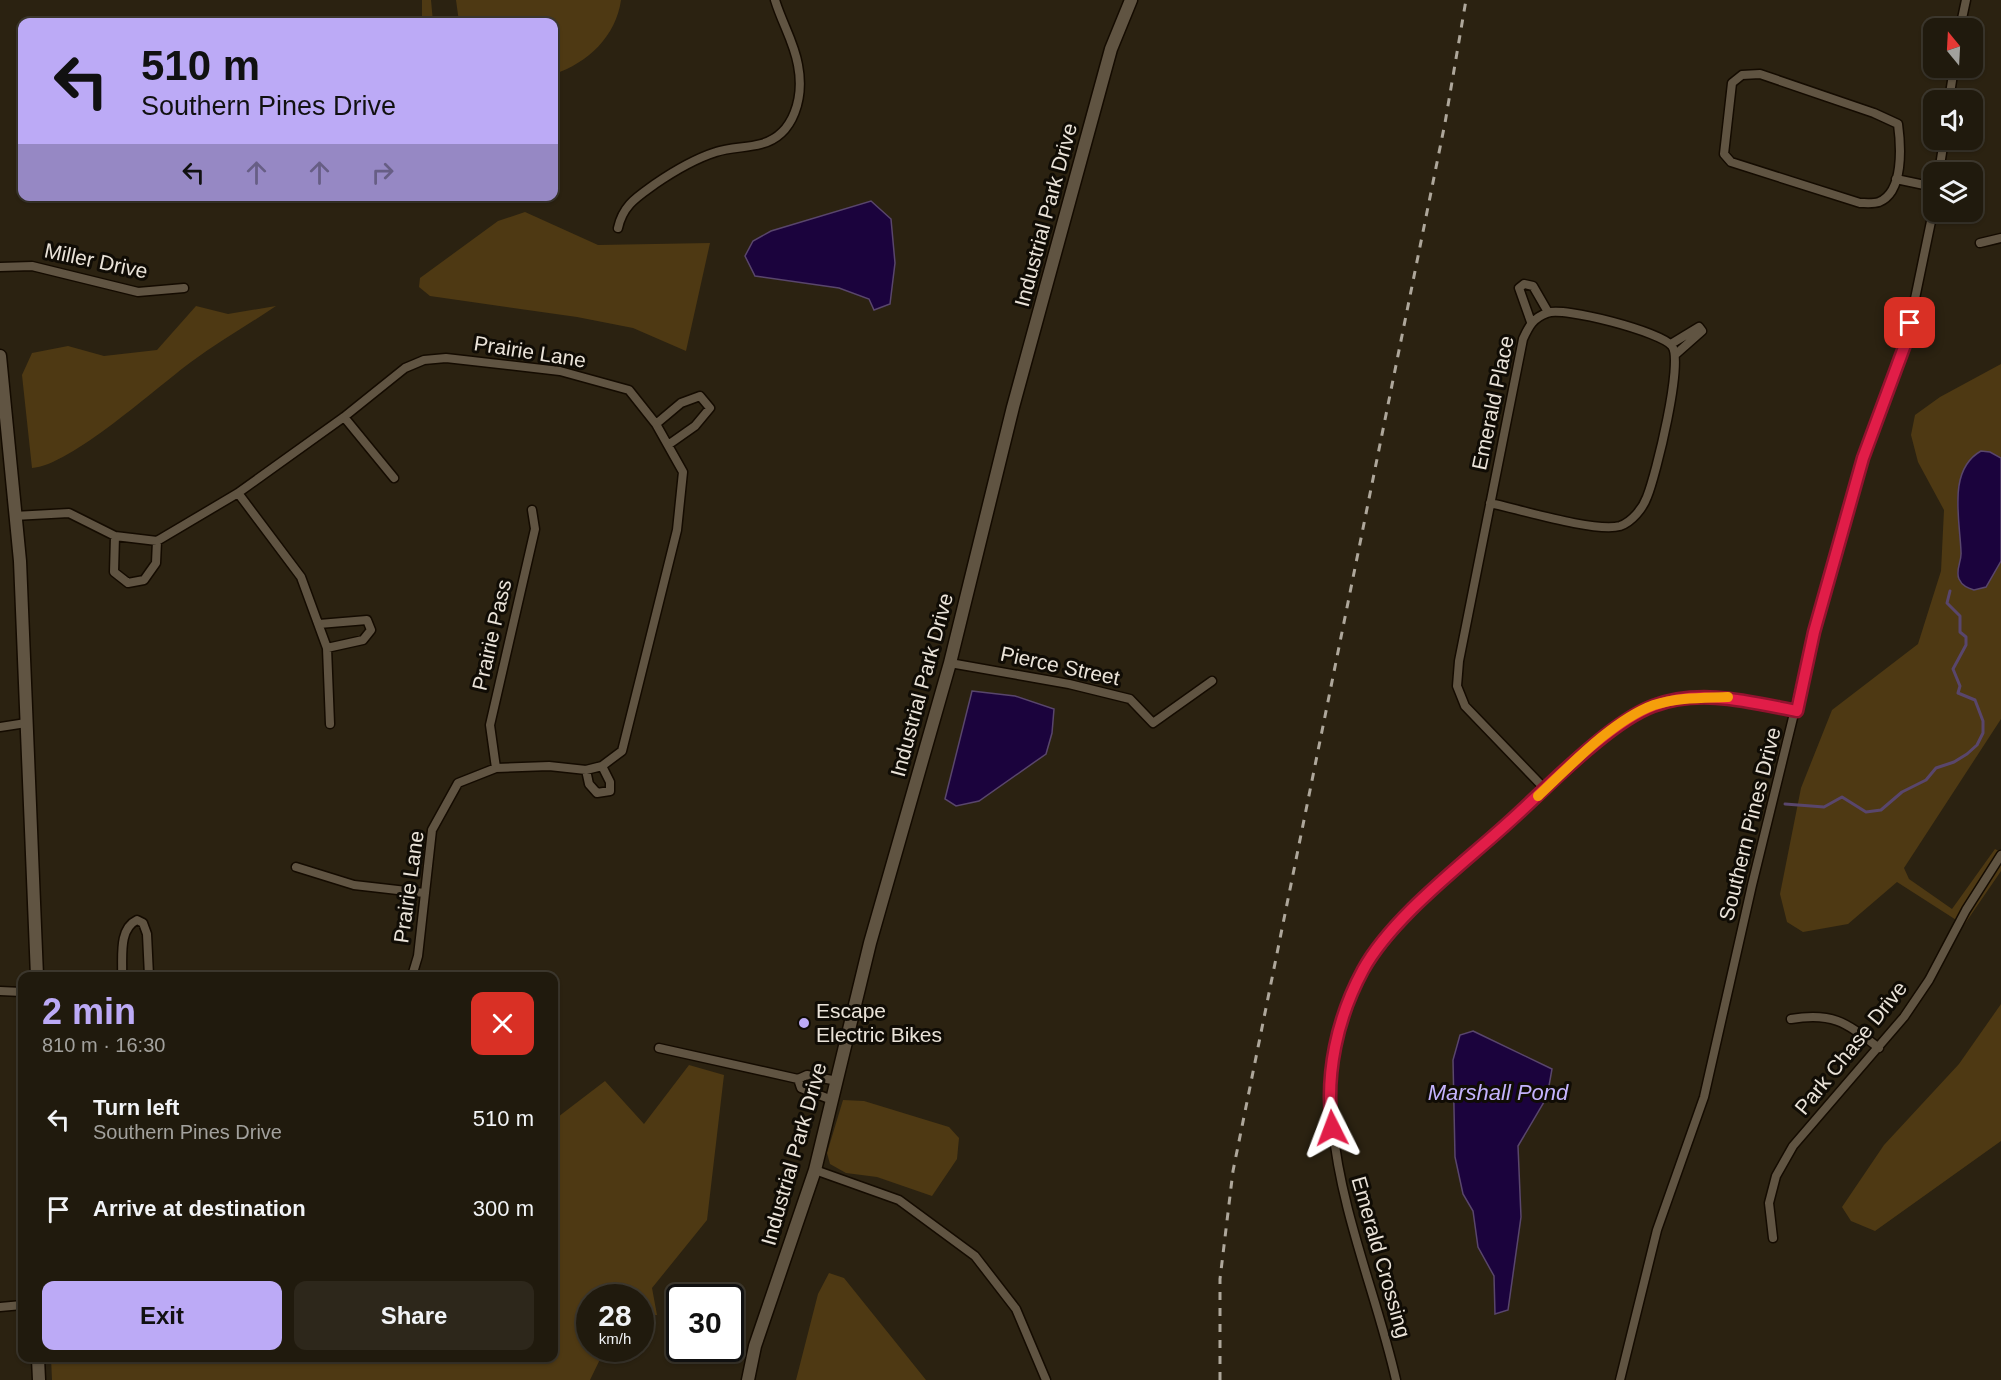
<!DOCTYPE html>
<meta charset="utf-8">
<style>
:root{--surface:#201a0d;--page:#2d271b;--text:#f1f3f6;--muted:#a2a19d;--line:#3d382e;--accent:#bcaaf6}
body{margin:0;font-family:Arial,sans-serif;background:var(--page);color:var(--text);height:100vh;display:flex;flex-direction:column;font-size:22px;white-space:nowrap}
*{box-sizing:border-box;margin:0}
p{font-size:20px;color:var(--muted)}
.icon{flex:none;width:33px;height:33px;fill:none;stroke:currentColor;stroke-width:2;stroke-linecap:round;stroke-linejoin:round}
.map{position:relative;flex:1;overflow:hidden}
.sheet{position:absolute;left:18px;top:972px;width:540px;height:390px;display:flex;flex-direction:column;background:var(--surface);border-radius:12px;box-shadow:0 2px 4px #0004,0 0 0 2px var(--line)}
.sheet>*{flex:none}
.top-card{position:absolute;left:18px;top:18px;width:540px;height:183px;border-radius:12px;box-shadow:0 2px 4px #0004,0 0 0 2px var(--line);background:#bcaaf6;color:#111;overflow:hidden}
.needle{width:39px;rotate:342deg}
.controls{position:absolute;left:1923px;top:18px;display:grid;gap:12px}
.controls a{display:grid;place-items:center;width:60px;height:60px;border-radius:12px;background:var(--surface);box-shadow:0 2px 4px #0004,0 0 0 2px var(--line);font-size:30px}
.speed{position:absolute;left:576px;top:1284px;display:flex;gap:12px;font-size:30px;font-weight:700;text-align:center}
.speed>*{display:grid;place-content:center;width:78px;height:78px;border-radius:50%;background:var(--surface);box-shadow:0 2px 4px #0004,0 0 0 2px var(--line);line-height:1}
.speed small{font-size:15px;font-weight:400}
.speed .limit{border:3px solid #111;border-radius:9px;background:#fff;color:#111}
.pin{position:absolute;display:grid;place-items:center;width:51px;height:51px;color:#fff;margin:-26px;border-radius:12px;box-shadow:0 3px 9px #0006}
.me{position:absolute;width:66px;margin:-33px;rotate:357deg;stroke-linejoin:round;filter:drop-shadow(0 0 4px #0008)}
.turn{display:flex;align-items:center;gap:21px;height:126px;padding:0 24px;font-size:27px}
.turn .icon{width:78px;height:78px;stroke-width:2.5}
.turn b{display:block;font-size:42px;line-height:51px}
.lanes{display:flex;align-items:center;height:57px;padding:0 24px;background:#0003;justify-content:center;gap:30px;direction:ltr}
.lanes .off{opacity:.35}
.round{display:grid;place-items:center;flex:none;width:63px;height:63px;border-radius:12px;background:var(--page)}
.overview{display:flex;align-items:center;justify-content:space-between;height:102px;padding:0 24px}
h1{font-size:36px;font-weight:700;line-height:45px;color:var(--accent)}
.cta{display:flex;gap:12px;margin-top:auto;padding:12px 24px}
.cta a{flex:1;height:69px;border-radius:12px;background:var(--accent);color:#111;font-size:24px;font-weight:700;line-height:69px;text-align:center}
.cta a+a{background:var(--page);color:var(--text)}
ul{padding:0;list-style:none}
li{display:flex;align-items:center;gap:18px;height:90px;padding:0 24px}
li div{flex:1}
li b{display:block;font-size:22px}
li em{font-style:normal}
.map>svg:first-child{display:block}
.green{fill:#4e3913}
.water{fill:#1b033d;stroke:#59466c;stroke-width:1.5}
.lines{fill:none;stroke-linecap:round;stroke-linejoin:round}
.stream{stroke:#59466c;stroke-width:3}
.street-casing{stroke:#140b00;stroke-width:11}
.secondary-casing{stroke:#140b00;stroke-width:15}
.street{stroke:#605442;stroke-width:8}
.secondary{stroke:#605442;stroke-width:12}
.rail{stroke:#aea79b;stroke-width:3;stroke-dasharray:8 8;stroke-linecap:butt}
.route-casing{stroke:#92132f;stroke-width:15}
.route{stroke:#e11d48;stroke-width:10}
.slow{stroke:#f59e0b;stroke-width:10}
.poi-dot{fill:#bcaaf6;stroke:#100c05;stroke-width:2}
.labels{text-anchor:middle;stroke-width:6;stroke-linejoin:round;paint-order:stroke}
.street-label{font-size:21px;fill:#eae3d9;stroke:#100c05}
.poi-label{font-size:21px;fill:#eae3d9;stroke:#100c05;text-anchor:start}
.water-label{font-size:22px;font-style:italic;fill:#c4b3fd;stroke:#100c05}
</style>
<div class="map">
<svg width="2001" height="1380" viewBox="0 0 2001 1380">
<rect width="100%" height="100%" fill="#2b2211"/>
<!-- green -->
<path class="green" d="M422,0H431L433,22H422Z
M456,0H621C616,36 588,63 554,74V22H459Z
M525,212L598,245L710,243L686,351L633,328L577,317L430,296L419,287L420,278L498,221Z
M196,306L228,314L276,306C248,325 218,342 191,362C157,387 70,466 32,468L22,375L32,353L68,346L104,356L157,350Z
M2001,364V719L1904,868L1909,879L1952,909L1995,849L2001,852V871L1964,925L1897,882L1848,924L1803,932L1787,922L1780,894L1801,788L1832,710L1918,644L1941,571L1944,510L1918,462L1911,435L1915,415L1940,397Z
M2001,1004V1141L1875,1231L1851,1221L1842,1207L1884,1145L1959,1064Z
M689,1065L724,1075L707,1220L652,1288L657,1315H641L640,1298H590V1348L605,1349L590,1380H52L51,1358H554V1120L605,1081L644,1124Z
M843,1100L864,1101L949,1127L959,1138L957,1159L932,1196L877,1177L846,1173L830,1164L827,1153Z
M829,1273L844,1278L926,1380H796L818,1294Z"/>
<!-- water -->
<path class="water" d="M871,201L891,219L895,263L890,304L874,310L869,299L839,288L755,276L745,256L753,241L771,231Z
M1981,451L1990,452L2001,458V561L1986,587L1974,590C1968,588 1962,586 1959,579C1955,570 1962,561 1961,552C1960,520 1947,470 1981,451Z
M972,691L1015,696L1054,709L1052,733L1046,754L979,801L956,806L945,799Z
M1473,1031L1552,1069L1547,1097L1518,1146L1521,1217L1508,1310L1495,1314L1494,1276L1478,1247L1473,1211L1463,1194L1455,1157L1453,1060L1460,1035Z"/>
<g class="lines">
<!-- stream -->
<path class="stream" d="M1785,804L1824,807L1842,797L1866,812L1881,810L1902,792L1926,780L1936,768L1954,762L1967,754L1977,745L1983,733V721L1975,700L1958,693L1960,686L1953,669L1966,645V637L1960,632V616L1947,603L1950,591"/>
<!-- street casing -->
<g class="street-casing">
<path id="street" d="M1960,28L1966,0
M1760,74L1874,113L1898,124C1901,146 1904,192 1879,202C1873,204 1865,203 1860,203L1731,162L1724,154L1732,83L1742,75Z
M1949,100L1954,68
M1939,172L1944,140
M1896,179L1934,187
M618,228C623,205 637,197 655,184C674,171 694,159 716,152C730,147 747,148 761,144C795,135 804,96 798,65C794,42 782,23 775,0
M1980,243L2001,238
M0,267L32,266L138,292L184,288
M1531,322L1519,288L1524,284L1533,286L1548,312
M1671,344L1699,327L1702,331L1676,354
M344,417L394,478
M656,424L681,403L700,396L710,408L695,426L668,445
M238,493L301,577L327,648L330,724
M1490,503C1518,509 1596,533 1620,526C1632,522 1643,508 1647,497C1656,475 1684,361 1672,346C1662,332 1563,306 1547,313C1533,318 1529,326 1523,339L1459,661L1457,686L1465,706L1545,789
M14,516L69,513L115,536L157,541L238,493L344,417L405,368L424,360L446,358L560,371L629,390L656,424L683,472L677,530L622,751L602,766L586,770L549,766L496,768L458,783L432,830L418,956L412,976
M115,536L114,572L128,583L144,580L156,563L157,541
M319,624L367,620L371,630L363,640L327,648
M950,663L1069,684L1130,699L1153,723L1212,681
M0,727L26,723
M496,768L490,725L535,529L532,510
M586,770L589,784L597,793L610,791V782L602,766
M296,867L354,885L424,893
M122,976C123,958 118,929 137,920L143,923L147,934L149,976
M0,991L22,992
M1791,1019C1834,1012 1846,1023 1879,1048
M659,1048L798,1079L807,1075L837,1081
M798,1079L801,1088L832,1100
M815,1170L899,1200L975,1256L1016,1309L1046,1380
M1773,1238L1769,1203L1776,1176L1793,1146L1904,1017L1929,980L1966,910L2001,855
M0,1307L22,1305
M1396,1380C1366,1247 1287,1101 1364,969C1376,947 1395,928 1413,909L1620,723C1631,718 1642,710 1653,706C1700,688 1750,702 1797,711
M1620,1380L1657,1230L1704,1097L1752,885L1814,632L1863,458L1906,342L1934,207"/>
</g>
<!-- secondary casing -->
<g class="secondary-casing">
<path id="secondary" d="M0,356L20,561L37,976
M38,1358L39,1380
M748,1380L755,1346L815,1170L870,943L950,663L1013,407L1111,49L1131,0"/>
</g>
<!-- street -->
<use href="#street" class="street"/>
<!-- secondary -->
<use href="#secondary" class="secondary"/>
<!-- rail -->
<path class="rail" d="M1220,1380V1279L1233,1171L1445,123L1466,0"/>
</g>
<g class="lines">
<!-- route casing -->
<g class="route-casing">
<path id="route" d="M1332,1128C1325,1074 1337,1018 1363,970C1392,917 1463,864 1509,822C1547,788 1608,723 1653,706C1700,688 1750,702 1797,711L1814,632L1863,458L1906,342L1910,323"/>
</g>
<!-- route -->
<use href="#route" class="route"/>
<!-- slow -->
<path class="slow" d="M1538,796C1570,766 1613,720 1654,705C1678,697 1703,698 1728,697"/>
</g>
<!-- markers -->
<circle class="poi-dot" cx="804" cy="1023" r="6"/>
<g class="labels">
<!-- street labels -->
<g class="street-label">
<text transform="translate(1046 215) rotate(-75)" y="7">Industrial Park Drive</text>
<text transform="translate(96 261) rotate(12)" y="7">Miller Drive</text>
<text transform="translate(530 352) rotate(9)" y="7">Prairie Lane</text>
<text transform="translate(1493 403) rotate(-78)" y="7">Emerald Place</text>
<text transform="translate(492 635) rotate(-77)" y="7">Prairie Pass</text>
<text transform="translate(1060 666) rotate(12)" y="7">Pierce Street</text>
<text transform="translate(922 685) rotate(-75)" y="7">Industrial Park Drive</text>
<text transform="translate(1750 824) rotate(-76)" y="7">Southern Pines Drive</text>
<text transform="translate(409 887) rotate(-82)" y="7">Prairie Lane</text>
<text transform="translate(1851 1048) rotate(-51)" y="7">Park Chase Drive</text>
<text transform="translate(794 1154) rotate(-74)" y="7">Industrial Park Drive</text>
<text transform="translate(1381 1257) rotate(74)" y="7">Emerald Crossing</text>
</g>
<!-- poi labels -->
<g class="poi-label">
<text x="816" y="1018">Escape<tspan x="816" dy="24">Electric Bikes</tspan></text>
</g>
<!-- water labels -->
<g class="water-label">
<text x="1498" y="1100">Marshall Pond</text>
</g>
</g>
</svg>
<div class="controls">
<a><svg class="needle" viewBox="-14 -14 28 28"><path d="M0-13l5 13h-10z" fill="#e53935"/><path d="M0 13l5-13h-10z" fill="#a2a19d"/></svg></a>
<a><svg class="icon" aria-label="sound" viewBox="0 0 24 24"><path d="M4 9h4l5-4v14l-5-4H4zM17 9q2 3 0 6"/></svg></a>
<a><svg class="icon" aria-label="layers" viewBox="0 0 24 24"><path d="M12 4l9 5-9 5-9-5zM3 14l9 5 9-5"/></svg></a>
</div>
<div class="speed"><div>28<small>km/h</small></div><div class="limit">30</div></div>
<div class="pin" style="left:1910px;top:323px;background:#d93025"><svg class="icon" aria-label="arrive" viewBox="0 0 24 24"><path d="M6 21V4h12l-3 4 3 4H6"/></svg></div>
<svg class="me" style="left:1332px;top:1128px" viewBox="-20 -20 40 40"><path d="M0-17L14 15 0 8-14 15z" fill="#e11d48" stroke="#fff" stroke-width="4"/></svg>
<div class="top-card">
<div class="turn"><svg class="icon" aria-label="left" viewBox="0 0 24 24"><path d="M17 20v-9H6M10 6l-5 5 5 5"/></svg><div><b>510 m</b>Southern Pines Drive</div></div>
<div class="lanes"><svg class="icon" aria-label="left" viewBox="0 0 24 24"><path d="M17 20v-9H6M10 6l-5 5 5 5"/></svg><svg class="icon off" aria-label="ahead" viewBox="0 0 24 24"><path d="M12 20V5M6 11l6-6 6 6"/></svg><svg class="icon off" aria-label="ahead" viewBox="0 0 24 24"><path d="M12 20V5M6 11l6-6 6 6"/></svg><svg class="icon off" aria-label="right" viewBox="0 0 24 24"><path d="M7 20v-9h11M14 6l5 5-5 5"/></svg></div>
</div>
<section class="sheet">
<div class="overview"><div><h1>2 min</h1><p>810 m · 16:30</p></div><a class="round" style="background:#d93025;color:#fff"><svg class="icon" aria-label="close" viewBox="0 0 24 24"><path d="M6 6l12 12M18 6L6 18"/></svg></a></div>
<ul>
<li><svg class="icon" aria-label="left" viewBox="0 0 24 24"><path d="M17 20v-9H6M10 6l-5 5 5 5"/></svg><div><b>Turn left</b><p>Southern Pines Drive</p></div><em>510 m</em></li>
<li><svg class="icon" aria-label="arrive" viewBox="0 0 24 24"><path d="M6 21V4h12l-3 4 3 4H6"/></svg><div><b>Arrive at destination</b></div><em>300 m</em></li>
</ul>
<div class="cta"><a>Exit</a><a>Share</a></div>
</section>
</div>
